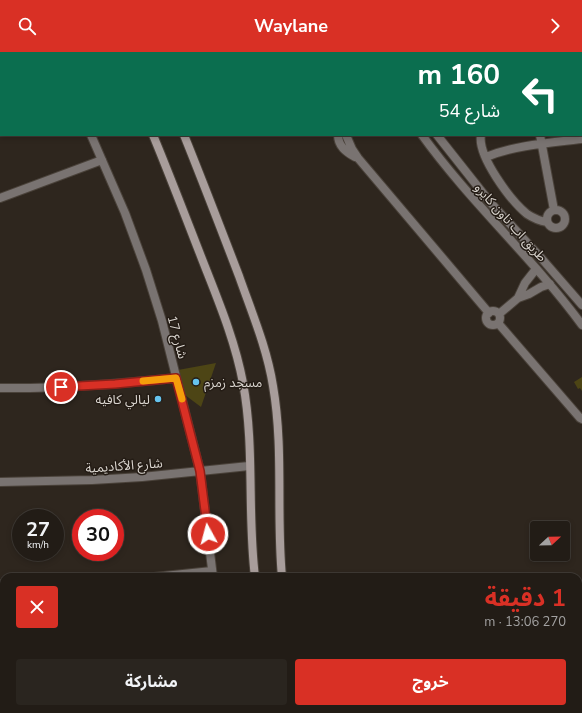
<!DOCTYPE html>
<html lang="ar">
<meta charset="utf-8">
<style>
:root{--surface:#221c16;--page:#2a251f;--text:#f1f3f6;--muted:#a2a1a1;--line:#3f3a35;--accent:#d93025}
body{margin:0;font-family:"Nunito Sans","Noto Sans Arabic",sans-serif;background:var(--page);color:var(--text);direction:rtl;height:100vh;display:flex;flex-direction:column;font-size:15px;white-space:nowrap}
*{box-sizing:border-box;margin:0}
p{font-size:13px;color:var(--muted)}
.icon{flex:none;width:22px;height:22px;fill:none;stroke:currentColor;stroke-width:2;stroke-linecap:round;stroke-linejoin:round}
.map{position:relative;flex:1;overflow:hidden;direction:ltr}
.details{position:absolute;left:0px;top:521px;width:582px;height:140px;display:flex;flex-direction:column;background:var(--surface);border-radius:12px 12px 0 0;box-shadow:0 2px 6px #0003,0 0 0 1px var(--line);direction:rtl}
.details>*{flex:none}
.hud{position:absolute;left:0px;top:0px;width:582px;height:84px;box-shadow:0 2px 6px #0003,0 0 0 1px var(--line);direction:rtl;background:#0b6e4f;color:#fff;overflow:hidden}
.needle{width:26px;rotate:68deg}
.fabs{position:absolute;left:530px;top:469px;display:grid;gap:8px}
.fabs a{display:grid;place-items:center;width:40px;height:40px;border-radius:4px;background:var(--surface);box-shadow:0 2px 6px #0003,0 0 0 1px var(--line);font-size:20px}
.speed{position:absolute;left:12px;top:457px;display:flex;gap:8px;font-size:20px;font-weight:700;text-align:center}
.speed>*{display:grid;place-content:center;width:52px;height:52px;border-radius:50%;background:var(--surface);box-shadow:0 2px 6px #0003,0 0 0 1px var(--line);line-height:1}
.speed small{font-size:10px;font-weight:400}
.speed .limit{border:6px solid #d22;background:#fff;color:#111}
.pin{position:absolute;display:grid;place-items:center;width:34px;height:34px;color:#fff;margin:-17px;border:2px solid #fff;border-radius:50%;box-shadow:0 1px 4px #0007}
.me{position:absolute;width:44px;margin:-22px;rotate:353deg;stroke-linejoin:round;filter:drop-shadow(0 0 3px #0008)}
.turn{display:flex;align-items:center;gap:14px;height:84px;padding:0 16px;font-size:18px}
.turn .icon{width:52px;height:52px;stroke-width:2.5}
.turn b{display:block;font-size:28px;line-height:34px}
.round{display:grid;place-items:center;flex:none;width:42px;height:42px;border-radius:4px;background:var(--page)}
.head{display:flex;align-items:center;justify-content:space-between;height:68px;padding:0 16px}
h1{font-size:24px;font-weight:700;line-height:30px;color:var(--accent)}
.action{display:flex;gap:8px;margin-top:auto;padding:8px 16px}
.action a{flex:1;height:46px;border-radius:4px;background:var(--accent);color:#fff;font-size:16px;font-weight:700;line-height:46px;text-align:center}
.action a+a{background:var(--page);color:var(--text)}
header{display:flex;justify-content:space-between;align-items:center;height:52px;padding:0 16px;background:var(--accent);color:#fff;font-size:18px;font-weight:700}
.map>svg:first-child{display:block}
.building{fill:#4d4515}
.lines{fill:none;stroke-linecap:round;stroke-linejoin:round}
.minor-casing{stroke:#4a423a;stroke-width:10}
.tertiary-casing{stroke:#4a423a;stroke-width:10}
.secondary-casing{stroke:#4a423a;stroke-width:10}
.minor{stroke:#797371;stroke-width:8}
.tertiary{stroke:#797371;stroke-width:8}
.secondary{stroke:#a89d9b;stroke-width:8}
.route-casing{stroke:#8d1f18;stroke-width:10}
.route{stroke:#d93025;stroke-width:7}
.slow{stroke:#f59e0b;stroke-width:7}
.poi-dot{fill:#66c4ef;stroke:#241c15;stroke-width:1.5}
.labels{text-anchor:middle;stroke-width:3;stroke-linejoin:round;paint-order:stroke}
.street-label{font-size:13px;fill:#dad5cf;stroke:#241c15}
.poi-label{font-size:13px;fill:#dad5cf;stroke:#241c15;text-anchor:start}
</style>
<header><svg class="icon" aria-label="forward" viewBox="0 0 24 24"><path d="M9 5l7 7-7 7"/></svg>Waylane<svg class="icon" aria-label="search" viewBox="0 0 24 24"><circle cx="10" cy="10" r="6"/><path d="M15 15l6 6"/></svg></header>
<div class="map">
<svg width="582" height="661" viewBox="0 0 582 661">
<rect width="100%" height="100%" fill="#2e261e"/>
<!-- building -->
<path class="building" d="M216,311L201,355L185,343L178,318Z
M582,325V339L580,336L578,337L574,330Z"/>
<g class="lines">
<!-- minor casing -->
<g class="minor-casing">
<path id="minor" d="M50,0L51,1
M221,0L222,1
M289,1L292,0
M537,1V0
M581,16L582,15
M91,83L125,161L146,218L162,269L200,419L213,525
M338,83C338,94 346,100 355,105
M346,83L352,97L358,106L489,261
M481,83C477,104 511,149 527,162C533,166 540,169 547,170
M540,83L554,158
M486,105C516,93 549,91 582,87
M0,146L102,108
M547 167a9 9 0 1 1 18 0a9 9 0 1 1-18 0Z
M518,246L525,231L536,217
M486 266a7 7 0 1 1 14 0a7 7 0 1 1-14 0Z
M499,262L518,246L529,242L541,235L550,232
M498,271L580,366L582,367
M0,336C59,337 118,332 176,326
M0,430L92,428L142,425L249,414
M154,525L212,519
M0,532H4
M219,657V661"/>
</g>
<!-- tertiary casing -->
<g class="tertiary-casing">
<path id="tertiary" d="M371,0L372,1
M384,0V1
M422,83C471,151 533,206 582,273
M437,83L490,150L542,207L582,253"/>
</g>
<!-- secondary casing -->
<g class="secondary-casing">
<path id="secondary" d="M121,0V1
M151,0L152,1
M153,83C170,124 186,166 202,207C218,248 235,288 243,331C255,395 247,461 255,525
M184,83C203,130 221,177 239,224C252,261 267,296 273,334C284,397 276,462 282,525
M314,657L322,661
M289,661L297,657"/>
</g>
<!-- minor -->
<use href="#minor" class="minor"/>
<!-- tertiary -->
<use href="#tertiary" class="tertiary"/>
<!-- secondary -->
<use href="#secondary" class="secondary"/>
</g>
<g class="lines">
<!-- route casing -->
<g class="route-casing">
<path id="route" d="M61,335L115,332L176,326L200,419L208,482"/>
</g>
<!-- route -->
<use href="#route" class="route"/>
<!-- slow -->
<path class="slow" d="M143,329L176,326L182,347"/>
</g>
<!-- markers -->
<g class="poi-dot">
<circle cx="196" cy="330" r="4"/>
<circle cx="158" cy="347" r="4"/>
</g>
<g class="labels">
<!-- street labels -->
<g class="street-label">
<text transform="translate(511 170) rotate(48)" y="5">طريق اب تاون كايرو</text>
<text transform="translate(178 285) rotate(75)" y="5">شارع 17</text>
<text transform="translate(124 413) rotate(-4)" y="5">شارع الأكاديمية</text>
</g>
<!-- poi labels -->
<g class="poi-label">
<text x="204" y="335">مسجد زمزم</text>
<text x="150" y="352" text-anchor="end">ليالي كافيه</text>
</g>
</g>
</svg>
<div class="fabs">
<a><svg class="needle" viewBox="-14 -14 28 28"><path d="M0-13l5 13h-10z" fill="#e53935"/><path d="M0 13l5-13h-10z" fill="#a2a1a1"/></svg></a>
</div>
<div class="speed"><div>27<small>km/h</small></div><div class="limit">30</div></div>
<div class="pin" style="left:61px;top:335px;background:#d93025"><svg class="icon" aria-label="arrive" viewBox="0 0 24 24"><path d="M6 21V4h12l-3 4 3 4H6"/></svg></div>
<svg class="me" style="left:208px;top:482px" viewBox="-20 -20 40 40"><circle r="17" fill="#d93025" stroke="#fff" stroke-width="3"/><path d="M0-11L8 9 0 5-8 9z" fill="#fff"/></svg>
<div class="hud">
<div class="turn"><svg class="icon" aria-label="left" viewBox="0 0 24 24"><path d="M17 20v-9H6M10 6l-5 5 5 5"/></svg><div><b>160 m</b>شارع 54</div></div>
</div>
<section class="details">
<div class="head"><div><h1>1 دقيقة</h1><p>270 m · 13:06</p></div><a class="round" style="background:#d93025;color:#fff"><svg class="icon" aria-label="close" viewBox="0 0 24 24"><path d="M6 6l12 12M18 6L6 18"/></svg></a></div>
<div class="action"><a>خروج</a><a>مشاركة</a></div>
</section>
</div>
